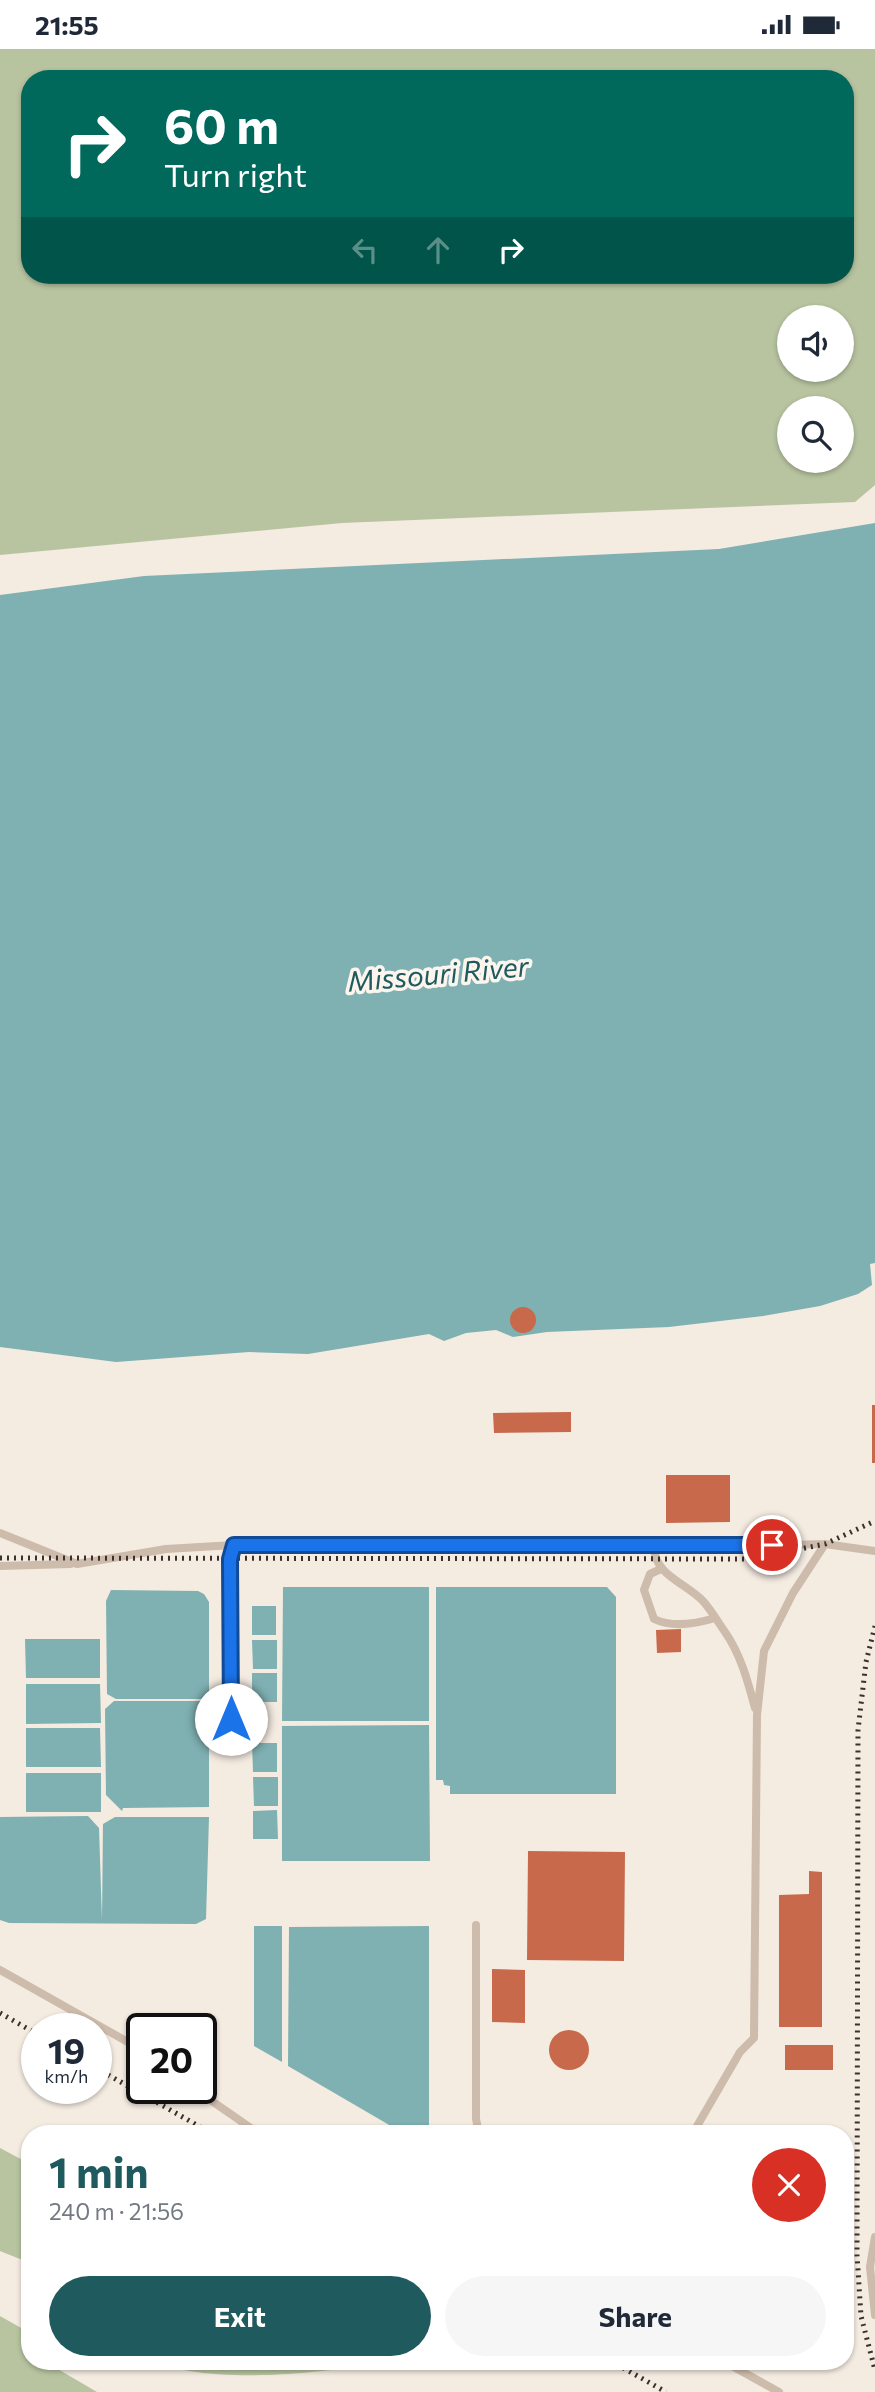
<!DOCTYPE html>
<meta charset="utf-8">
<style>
:root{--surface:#fff;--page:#f6f6f7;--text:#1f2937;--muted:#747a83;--accent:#1f5a5e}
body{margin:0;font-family:Commissioner,sans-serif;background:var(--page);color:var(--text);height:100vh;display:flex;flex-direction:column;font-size:26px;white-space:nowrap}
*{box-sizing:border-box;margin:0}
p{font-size:23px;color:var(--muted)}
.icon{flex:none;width:38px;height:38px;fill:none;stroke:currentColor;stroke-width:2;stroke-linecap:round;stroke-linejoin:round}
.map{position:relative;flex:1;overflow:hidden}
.panel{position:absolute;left:21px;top:2076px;width:833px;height:245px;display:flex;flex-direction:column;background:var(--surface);border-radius:28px;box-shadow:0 2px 5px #0004}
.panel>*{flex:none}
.top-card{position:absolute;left:21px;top:21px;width:833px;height:214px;border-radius:28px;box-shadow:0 2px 5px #0004;background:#00695c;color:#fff;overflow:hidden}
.tools{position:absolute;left:777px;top:256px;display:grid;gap:14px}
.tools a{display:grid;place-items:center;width:77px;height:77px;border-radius:50%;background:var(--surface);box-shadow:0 2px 5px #0004;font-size:35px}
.speed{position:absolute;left:21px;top:1964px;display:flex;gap:14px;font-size:35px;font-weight:700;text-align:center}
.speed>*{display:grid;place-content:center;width:91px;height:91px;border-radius:50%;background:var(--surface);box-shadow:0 2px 5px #0004;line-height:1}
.speed small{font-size:18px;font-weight:400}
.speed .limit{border:4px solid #111;border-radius:10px;background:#fff;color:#111}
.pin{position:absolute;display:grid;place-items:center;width:60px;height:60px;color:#fff;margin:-30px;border:4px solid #fff;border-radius:50%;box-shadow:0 2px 7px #0007}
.me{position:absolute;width:77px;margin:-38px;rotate:0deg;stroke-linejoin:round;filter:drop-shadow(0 0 5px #0008)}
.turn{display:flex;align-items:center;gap:24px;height:147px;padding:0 28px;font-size:32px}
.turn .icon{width:91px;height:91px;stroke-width:2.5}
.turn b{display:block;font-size:49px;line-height:60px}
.lanes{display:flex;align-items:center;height:66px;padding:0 28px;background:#0003;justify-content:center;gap:35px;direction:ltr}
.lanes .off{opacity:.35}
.round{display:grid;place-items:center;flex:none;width:74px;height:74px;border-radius:37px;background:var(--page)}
.headline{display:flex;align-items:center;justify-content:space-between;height:119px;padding:0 28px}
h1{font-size:42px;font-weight:700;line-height:52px;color:var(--accent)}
.primary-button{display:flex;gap:14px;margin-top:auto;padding:14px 28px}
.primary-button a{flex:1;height:80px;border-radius:42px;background:var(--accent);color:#fff;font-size:28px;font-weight:700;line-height:80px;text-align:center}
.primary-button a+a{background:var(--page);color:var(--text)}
.status{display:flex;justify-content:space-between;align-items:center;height:49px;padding:0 35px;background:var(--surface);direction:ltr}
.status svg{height:19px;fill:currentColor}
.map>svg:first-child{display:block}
.green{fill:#b8c4a0;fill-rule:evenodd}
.water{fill:#7fb0b2}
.building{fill:#c8694b}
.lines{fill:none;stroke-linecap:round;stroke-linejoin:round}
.service{stroke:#cdbbac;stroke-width:8}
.rail{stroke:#3b302b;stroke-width:5;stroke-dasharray:2 5;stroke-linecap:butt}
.route-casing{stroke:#114b97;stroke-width:18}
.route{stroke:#1a73e8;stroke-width:12}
.labels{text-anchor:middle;stroke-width:7;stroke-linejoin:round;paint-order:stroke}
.water-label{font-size:28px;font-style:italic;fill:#1f5a5e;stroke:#fbf5ee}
</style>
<div class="status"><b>21:55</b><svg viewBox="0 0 49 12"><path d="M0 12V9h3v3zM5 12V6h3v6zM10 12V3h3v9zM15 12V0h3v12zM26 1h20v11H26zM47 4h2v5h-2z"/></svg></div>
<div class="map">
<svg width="875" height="2343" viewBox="0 0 875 2343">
<rect width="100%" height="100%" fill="#f4ebe1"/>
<!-- green -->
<path class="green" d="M0,0H875V436L855,453L342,474L0,506ZM30,30H845V226H30ZM789,268H842V320H789ZM789,359H842V411H789Z
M0,2099L30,2115V2214L0,2202Z
M0,2267L30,2284V2312H52L56,2319L97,2343H0Z
M156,2312H355L352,2318C302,2326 201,2334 156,2312Z"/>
<!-- water -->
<path class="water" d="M875,474V1214L870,1215L872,1236L858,1245L820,1257L763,1267L669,1278L547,1283L513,1288L496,1281L466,1284L444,1292L429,1285L308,1305L249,1303L116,1313L0,1298V546L144,527L719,500Z
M283,1538H429V1672H282Z
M436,1538H607L616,1548V1745H450V1737L444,1736L443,1731H436Z
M111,1541L198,1542L204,1545L209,1553V1650H116L107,1645L106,1552Z
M252,1557H276V1586H252Z
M25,1590H100V1629H26Z
M252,1591H277V1620H253Z
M252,1624H277V1653H252Z
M26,1635H100L101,1674L26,1675Z
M114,1652H209V1758L123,1759L122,1762L106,1746L105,1660Z
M429,1676L430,1812H282V1677Z
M26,1679H100L101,1718H26Z
M252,1694H277V1723H253Z
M26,1724H101V1763H26Z
M253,1728H278V1757H254Z
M277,1761L278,1790H253V1762Z
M88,1767L99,1779L102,1872L103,1775L115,1768H209L206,1870L196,1875L9,1874L0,1871V1768Z
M254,1877H282V2013L254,1997Z
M429,1877V2084H403L288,2017L289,1878Z"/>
<!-- building -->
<path class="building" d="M510 1271a13 13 0 1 1 26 0a13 13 0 1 1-26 0Z
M872,1356H875V1414H872Z
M571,1363V1383L494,1384L493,1364Z
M666,1426H730V1473L666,1474Z
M681,1580V1603L657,1604L656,1581Z
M528,1802L625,1803L624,1912L527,1911Z
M809,1822L822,1823V1978H779V1846L809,1845Z
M492,1920L525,1921V1974L492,1973Z
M549 2001a20 20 0 1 1 40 0a20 20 0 1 1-40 0Z
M785,1996H833V2021H785Z"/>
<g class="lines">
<!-- service -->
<path class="service" d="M0,1484L77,1515L166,1500L234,1496L719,1498L825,1495L875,1502
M654,1498C655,1527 685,1533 703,1552C711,1561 718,1573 725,1583C741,1606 748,1633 755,1659
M0,1517L71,1515
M661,1520L650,1525L644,1541L654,1570C673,1579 695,1575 715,1569
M231,1670L230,1509L234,1496
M476,1876V2070L479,2084
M0,1921L142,2001
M193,2039L258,2084
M693,2084L740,2003L754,1989L757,1666L764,1602L793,1544L825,1495
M875,2188L870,2218L875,2266
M723,2312L779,2343"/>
<!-- rail -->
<path class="rail" d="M0,1509L750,1510L825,1495L875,1472
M875,1577L866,1613L858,1681L857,2206L861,2267L875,2321
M0,1964L37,1985
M96,2019L211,2084
M611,2312L666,2343"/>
</g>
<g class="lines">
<!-- route casing -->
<g class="route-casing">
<path id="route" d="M231,1670L230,1510L234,1496H772"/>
</g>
<!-- route -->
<use href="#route" class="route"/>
</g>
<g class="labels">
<!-- water labels -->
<g class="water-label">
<text transform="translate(438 925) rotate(-5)" y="10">Missouri River</text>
</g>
</g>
</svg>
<div class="tools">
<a><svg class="icon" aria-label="sound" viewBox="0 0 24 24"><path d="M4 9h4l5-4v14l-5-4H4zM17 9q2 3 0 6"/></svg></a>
<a><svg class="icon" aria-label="search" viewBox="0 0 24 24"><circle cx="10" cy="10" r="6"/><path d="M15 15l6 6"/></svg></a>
</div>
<div class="speed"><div>19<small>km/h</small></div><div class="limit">20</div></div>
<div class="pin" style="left:772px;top:1496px;background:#d93025"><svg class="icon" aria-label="arrive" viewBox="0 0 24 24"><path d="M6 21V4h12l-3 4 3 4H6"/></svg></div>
<svg class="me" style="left:231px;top:1670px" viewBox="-20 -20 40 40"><circle r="19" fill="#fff"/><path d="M0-13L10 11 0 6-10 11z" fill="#1a73e8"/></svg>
<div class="top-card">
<div class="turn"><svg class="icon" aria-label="right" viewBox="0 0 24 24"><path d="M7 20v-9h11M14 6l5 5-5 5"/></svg><div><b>60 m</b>Turn right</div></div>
<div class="lanes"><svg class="icon off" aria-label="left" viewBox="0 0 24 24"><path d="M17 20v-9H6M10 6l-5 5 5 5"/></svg><svg class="icon off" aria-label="ahead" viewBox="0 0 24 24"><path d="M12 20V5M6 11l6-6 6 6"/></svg><svg class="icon" aria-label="right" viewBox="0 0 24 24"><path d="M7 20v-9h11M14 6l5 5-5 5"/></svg></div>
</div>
<section class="panel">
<div class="headline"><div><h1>1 min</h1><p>240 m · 21:56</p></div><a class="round" style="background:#d93025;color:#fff"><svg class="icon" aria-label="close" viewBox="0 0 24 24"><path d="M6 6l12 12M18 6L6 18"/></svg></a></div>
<div class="primary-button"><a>Exit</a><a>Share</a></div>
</section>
</div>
